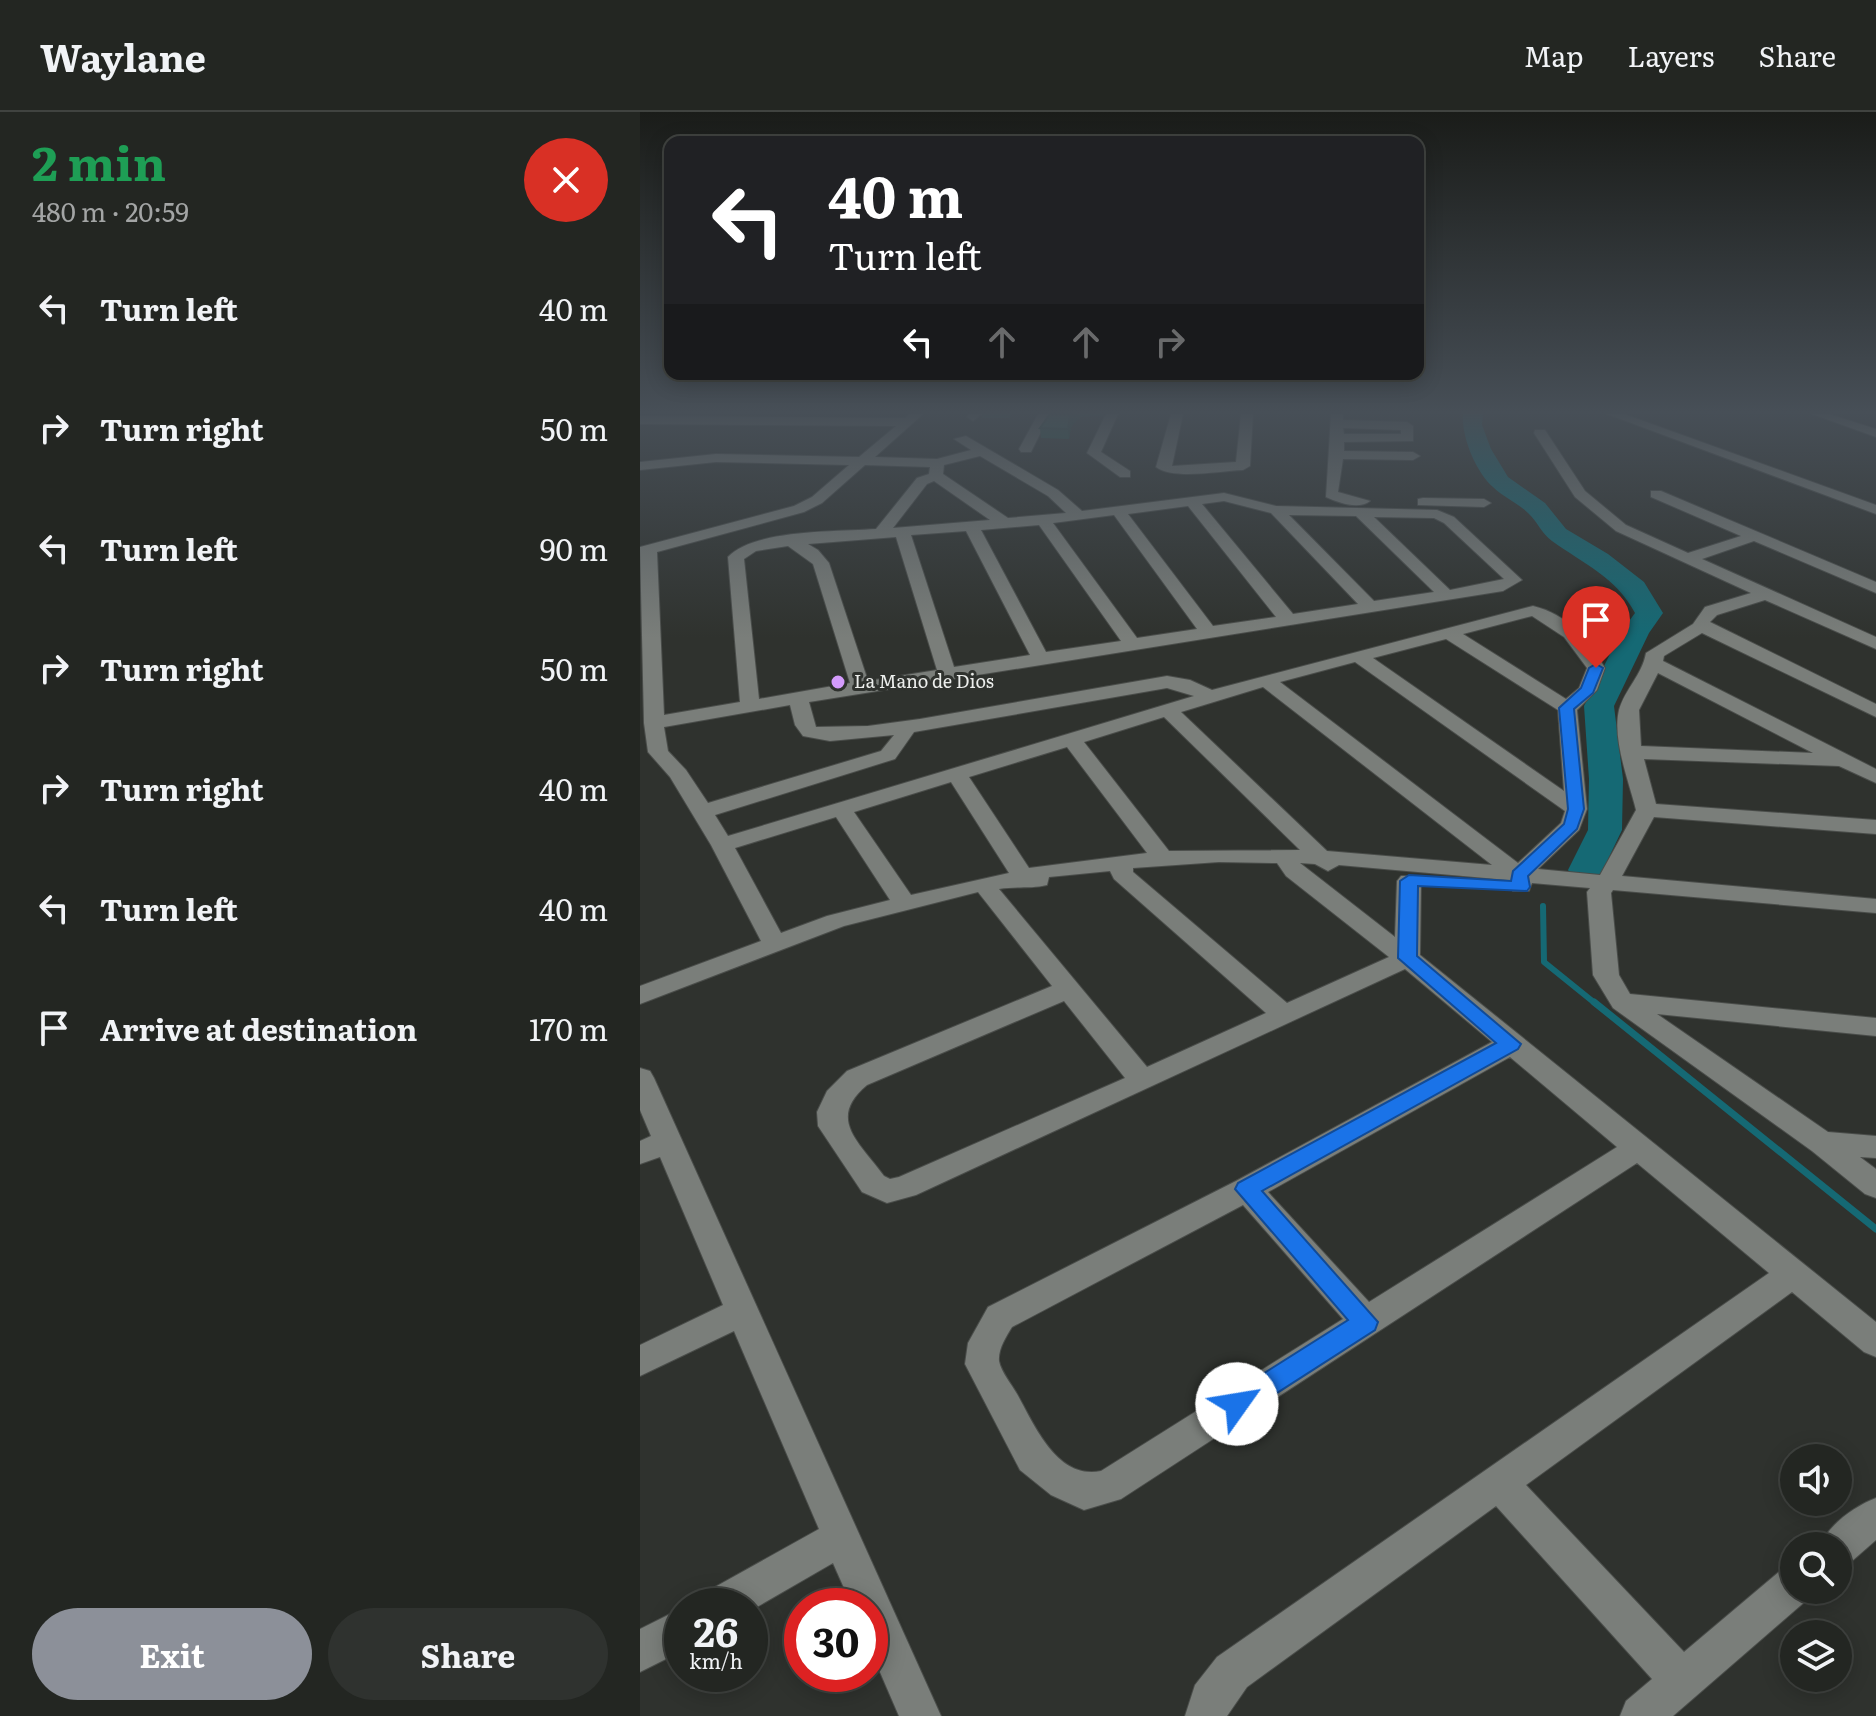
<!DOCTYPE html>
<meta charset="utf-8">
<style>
:root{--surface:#232622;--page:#2f322f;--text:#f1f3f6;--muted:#a3a5a5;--line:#404340;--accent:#8c9099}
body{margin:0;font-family:Literata,serif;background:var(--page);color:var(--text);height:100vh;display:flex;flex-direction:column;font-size:30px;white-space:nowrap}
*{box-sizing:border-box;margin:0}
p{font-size:26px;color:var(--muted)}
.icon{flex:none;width:44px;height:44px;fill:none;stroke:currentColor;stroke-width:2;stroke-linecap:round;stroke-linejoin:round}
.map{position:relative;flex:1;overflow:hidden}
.panel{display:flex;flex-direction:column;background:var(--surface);width:640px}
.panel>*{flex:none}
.guide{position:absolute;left:24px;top:24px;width:760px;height:244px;border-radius:16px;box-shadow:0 4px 20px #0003,0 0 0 2px var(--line);background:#202124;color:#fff;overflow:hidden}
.tools{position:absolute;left:1140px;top:1332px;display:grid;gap:16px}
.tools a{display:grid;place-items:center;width:72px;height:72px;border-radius:50%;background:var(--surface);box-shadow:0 4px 20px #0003,0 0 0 2px var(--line);font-size:40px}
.speed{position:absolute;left:24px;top:1476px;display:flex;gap:16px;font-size:40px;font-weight:700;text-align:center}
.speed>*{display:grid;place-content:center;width:104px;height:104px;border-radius:50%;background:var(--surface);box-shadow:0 4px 20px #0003,0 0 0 2px var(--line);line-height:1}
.speed small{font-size:20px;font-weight:400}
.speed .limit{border:12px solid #d22;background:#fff;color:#111}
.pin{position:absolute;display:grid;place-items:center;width:68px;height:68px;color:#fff;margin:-82px -34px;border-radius:50% 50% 50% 0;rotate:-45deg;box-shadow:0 0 8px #0007}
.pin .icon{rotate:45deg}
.me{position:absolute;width:88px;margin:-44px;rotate:58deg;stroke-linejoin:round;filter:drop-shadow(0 0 6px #0008)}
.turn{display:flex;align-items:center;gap:28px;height:168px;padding:0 32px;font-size:36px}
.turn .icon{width:104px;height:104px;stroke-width:2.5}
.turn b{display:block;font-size:56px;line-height:68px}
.lanes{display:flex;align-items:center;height:76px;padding:0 32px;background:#0003;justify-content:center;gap:40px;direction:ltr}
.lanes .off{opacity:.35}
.round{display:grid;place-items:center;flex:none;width:84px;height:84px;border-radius:42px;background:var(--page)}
.head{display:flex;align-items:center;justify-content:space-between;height:136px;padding:0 32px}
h1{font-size:48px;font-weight:700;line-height:60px;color:#1e9e55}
.primary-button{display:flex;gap:16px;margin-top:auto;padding:16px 32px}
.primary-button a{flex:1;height:92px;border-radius:48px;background:var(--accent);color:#fff;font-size:32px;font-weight:700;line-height:92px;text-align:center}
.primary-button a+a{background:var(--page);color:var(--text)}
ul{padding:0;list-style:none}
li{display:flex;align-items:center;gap:24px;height:120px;padding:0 32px}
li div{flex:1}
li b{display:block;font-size:30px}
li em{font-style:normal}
header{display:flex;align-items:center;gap:48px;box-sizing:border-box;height:112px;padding:0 40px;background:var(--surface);border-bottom:2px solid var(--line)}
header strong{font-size:38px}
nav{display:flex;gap:44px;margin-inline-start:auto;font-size:28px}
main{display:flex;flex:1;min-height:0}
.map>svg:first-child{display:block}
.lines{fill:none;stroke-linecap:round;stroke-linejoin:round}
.stream-far1{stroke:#156974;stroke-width:6}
.stream{stroke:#156974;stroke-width:7}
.river{fill:#156974;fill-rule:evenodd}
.minor-casing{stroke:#4a4d4a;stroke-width:2}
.minor{fill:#7a7e7a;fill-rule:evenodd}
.wall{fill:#1c5a4c}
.shaded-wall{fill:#164a3e}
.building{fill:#206958;stroke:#164a3e;stroke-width:2}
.route{fill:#1a73e8;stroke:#114b97;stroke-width:2}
.poi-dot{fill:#d49cfc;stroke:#2f322e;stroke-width:3}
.labels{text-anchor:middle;stroke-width:6;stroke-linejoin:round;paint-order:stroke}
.far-poi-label{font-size:18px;fill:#eceeec;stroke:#2f322e;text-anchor:start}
</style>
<header>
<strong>Waylane</strong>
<nav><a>Map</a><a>Layers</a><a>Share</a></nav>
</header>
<main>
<section class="panel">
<div class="head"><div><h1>2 min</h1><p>480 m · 20:59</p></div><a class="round" style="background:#d93025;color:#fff"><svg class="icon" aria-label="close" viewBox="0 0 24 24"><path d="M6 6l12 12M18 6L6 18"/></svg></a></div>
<ul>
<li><svg class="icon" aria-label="left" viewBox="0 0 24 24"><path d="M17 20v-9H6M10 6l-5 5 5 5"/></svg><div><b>Turn left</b></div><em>40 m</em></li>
<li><svg class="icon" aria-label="right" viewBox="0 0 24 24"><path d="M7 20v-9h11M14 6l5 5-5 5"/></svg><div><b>Turn right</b></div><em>50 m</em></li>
<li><svg class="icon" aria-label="left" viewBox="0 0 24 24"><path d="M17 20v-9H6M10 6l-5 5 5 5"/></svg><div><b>Turn left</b></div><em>90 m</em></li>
<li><svg class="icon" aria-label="right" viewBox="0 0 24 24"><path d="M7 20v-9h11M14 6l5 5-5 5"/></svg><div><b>Turn right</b></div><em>50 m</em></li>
<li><svg class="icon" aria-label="right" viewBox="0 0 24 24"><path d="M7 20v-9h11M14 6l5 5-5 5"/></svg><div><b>Turn right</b></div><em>40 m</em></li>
<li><svg class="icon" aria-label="left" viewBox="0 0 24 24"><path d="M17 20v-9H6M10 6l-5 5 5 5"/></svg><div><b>Turn left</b></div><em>40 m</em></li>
<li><svg class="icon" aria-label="arrive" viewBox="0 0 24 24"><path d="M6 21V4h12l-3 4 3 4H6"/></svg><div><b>Arrive at destination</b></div><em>170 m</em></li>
</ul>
<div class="primary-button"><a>Exit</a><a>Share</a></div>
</section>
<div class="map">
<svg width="1236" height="1604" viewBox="0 0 1236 1604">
<rect width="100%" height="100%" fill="#2f322e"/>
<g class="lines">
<!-- stream-far1 -->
<path class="stream-far1" d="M903,794L904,850L956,892"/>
<!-- stream -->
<path class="stream" d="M954,890L1236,1117"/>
<!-- river -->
<path class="river" d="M823,302H843L842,313L851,337L868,365L905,391L926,417L968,442L1004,470L1023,501L1009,521L974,594L983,667L982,718L959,766L946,769L933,766L928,758L948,718L949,667L944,594L981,520L995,501C976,465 944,452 912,429C902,422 897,409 888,401C878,391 863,385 853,375C836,360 821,324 823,302Z"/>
<!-- minor casing -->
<g class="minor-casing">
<path id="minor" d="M270,302H283L235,345L297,347L331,338L314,327L326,324L418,378L442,399L584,381L636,394L797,398L814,405L882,468L863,479L169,590L176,615L228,614L280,607L527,564L550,568L572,578L893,494C927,502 948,527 965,556L957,578L937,598L947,697L939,718L898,757L960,763L996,698C989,669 972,628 979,598C985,577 1002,563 1006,541L1053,512L1065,495L1111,481L976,419L935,385L894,321L895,318H905L945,379L986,413L1048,441L1101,424L1011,385V379H1021L1236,470V481L1114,429L1062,447L1236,525V537L1125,488L1077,503L1070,510L1236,592V605L1062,521L1024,544L1023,549L1236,657V671L1199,654L1004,647L1016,692L1236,708V722L1014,705L982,764L1236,787V801L973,778L971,781L979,863L990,882L1236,906V924L1017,902L1188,1020L1236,1024V1046L1220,1045L1236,1057V1086L1225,1082L1172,1039L973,896L953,863L947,780L950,776L892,771L889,779H873L868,768L699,753L688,759L675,752L660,751L755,825L757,769L761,764H777L781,769L780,843L1236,1210V1245L1224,1240L1152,1180L886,1373L1044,1540L1140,1459L1154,1453V1478H1172L1168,1487L1033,1604H980L986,1589L1012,1567L856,1394L607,1575L587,1604H545L555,1573L577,1545L1129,1161L997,1051L481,1387L444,1398L411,1383L380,1358L325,1252L328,1231L348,1195L596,1069L852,930L765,857L276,1083L247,1091L222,1080L178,1014L177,1000L187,979L207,959L412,874L338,780L204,814L0,892V874L121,829L71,733L30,665L8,640L4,611L0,435L154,394L172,385L209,353L76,350L0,358V350L76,342L219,345L256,314L0,312V304L265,306ZM340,344L408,384L426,401L368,406L303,362L304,353ZM225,353L290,355L289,362L277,366L236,417C197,420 114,417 88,445L100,590L24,603L17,440L164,400L182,391ZM294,369L350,408L253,416L287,372ZM584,389L631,401L718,492L653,502L562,392ZM548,394L636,505L573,514L488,402ZM474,403L557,517L497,526L413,411ZM649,403L716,404L794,480L734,489ZM734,405L794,406L804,411L864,467L810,478ZM399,413L481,529L406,540L341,418ZM326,419L390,543L314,555L271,423ZM256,425L297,558L228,569L189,451L178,438L168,432ZM148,434L173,452L210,571L119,587L104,447L116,439ZM892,504L924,525L947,556L939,576L926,587L823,522ZM806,527L918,598L924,679L733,546ZM715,550L925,699L921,711L878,751L640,570ZM1018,561L1173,641L1001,634L999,598ZM623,575L852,753L687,739L541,600ZM527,576L554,584L88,724L75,703L255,647L274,620ZM150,593L155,613L163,624L190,629L254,623L241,639L68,691L46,658L28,639L24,615ZM524,605L660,738L529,739L444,630ZM427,635L507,741L389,756L329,665ZM311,670L369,761L271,783L214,700ZM196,705L250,788L187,804L141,821L95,736ZM579,750L637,751L646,764L749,845L647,891L493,760V756ZM470,759L474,767L626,901L507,955L359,777C375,774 392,777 407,773L409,765ZM424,889L485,966L259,1065L250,1067L244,1064C220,1031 186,1007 227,973ZM870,945L977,1035L729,1190L628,1080ZM603,1093L703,1207L461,1359C417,1368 395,1314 377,1282C372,1273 361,1260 359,1249C358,1237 366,1225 372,1215Z
M329,302H342L333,309L327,305Z
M398,302H410L391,340H381L379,337Z
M466,302H478L461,340L490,359V365H480L447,341Z
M531,302H543L532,354L596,350L601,302H613L610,354L603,358C581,359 532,368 516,355Z
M691,302H703V308L767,310L773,314V329L704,330V339L773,340L780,344L773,348L703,347L698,380L730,389C719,398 699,391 686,385ZM703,316L761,318V322H704Z
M967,302H984L1236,393V402Z
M1172,302H1189L1236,317V325Z
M783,386L844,387L851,391L844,395L778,393V387Z
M0,956L10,959L14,966L301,1604H259L230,1537V1494H212L193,1451L110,1499V1494H60L66,1480L179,1417L94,1219L0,1264V1233L83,1193L20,1045L0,1052V1029L11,1024L0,998Z
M1236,1386V1428L1212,1449L1198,1455V1434H1180C1188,1413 1215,1394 1236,1386Z
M42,1496V1539L0,1560V1517Z"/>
</g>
<!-- minor -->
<use href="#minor" class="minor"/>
</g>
<!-- wall -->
<path class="wall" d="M342,302H372L369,306H342Z
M410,302H464L462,304L440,305L431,315L429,327L401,326L400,316Z"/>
<!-- shaded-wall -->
<path class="shaded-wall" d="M433,302H439L440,305L431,315L429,327L428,317L430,305Z"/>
<!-- building -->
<path class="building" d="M410,302H433L430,305L428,317L400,316Z"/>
<!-- sky -->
<linearGradient id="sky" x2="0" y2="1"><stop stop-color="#1a1c19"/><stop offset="0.57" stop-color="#474f57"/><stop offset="1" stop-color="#474f57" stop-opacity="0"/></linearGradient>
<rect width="1236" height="526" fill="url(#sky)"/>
<!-- route -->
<path class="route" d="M956,552L963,556L953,581L934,597L944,697L937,717L888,764L890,775L887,779L778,774L777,844L881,932L878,937L622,1079L738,1210L735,1218L606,1301L597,1304L588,1301L584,1292L588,1284L708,1208L595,1077L598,1071L856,931L758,846L760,769L769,763L871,769L873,759L924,712L928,697L919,596L941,576L949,556Z"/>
<!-- markers -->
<circle class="poi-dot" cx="198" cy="570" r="8"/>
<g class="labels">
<!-- far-poi labels -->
<g class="far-poi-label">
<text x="214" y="576">La Mano de Dios</text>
</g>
</g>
</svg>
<div class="tools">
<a><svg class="icon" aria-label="sound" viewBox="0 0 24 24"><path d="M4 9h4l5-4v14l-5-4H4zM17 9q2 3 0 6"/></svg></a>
<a><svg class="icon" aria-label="search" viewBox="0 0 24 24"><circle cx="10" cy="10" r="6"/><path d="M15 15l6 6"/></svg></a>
<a><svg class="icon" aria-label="layers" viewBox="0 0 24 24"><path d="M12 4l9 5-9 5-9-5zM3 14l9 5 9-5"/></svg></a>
</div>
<div class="speed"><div>26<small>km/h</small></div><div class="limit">30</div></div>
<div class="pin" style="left:956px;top:556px;background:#d93025"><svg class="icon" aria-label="arrive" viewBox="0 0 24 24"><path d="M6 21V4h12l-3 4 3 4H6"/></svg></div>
<svg class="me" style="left:597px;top:1292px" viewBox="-20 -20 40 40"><circle r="19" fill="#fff"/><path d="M0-13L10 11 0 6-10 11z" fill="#1a73e8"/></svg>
<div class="guide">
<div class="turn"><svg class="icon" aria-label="left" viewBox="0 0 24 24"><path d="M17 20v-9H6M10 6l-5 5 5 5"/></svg><div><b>40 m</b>Turn left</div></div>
<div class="lanes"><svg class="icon" aria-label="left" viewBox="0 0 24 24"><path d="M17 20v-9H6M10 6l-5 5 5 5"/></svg><svg class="icon off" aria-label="ahead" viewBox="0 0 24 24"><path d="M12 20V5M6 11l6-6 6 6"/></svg><svg class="icon off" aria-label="ahead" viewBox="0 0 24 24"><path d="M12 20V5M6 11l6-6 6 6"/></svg><svg class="icon off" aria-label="right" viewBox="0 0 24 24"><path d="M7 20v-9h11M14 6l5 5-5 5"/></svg></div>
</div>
</div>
</main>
